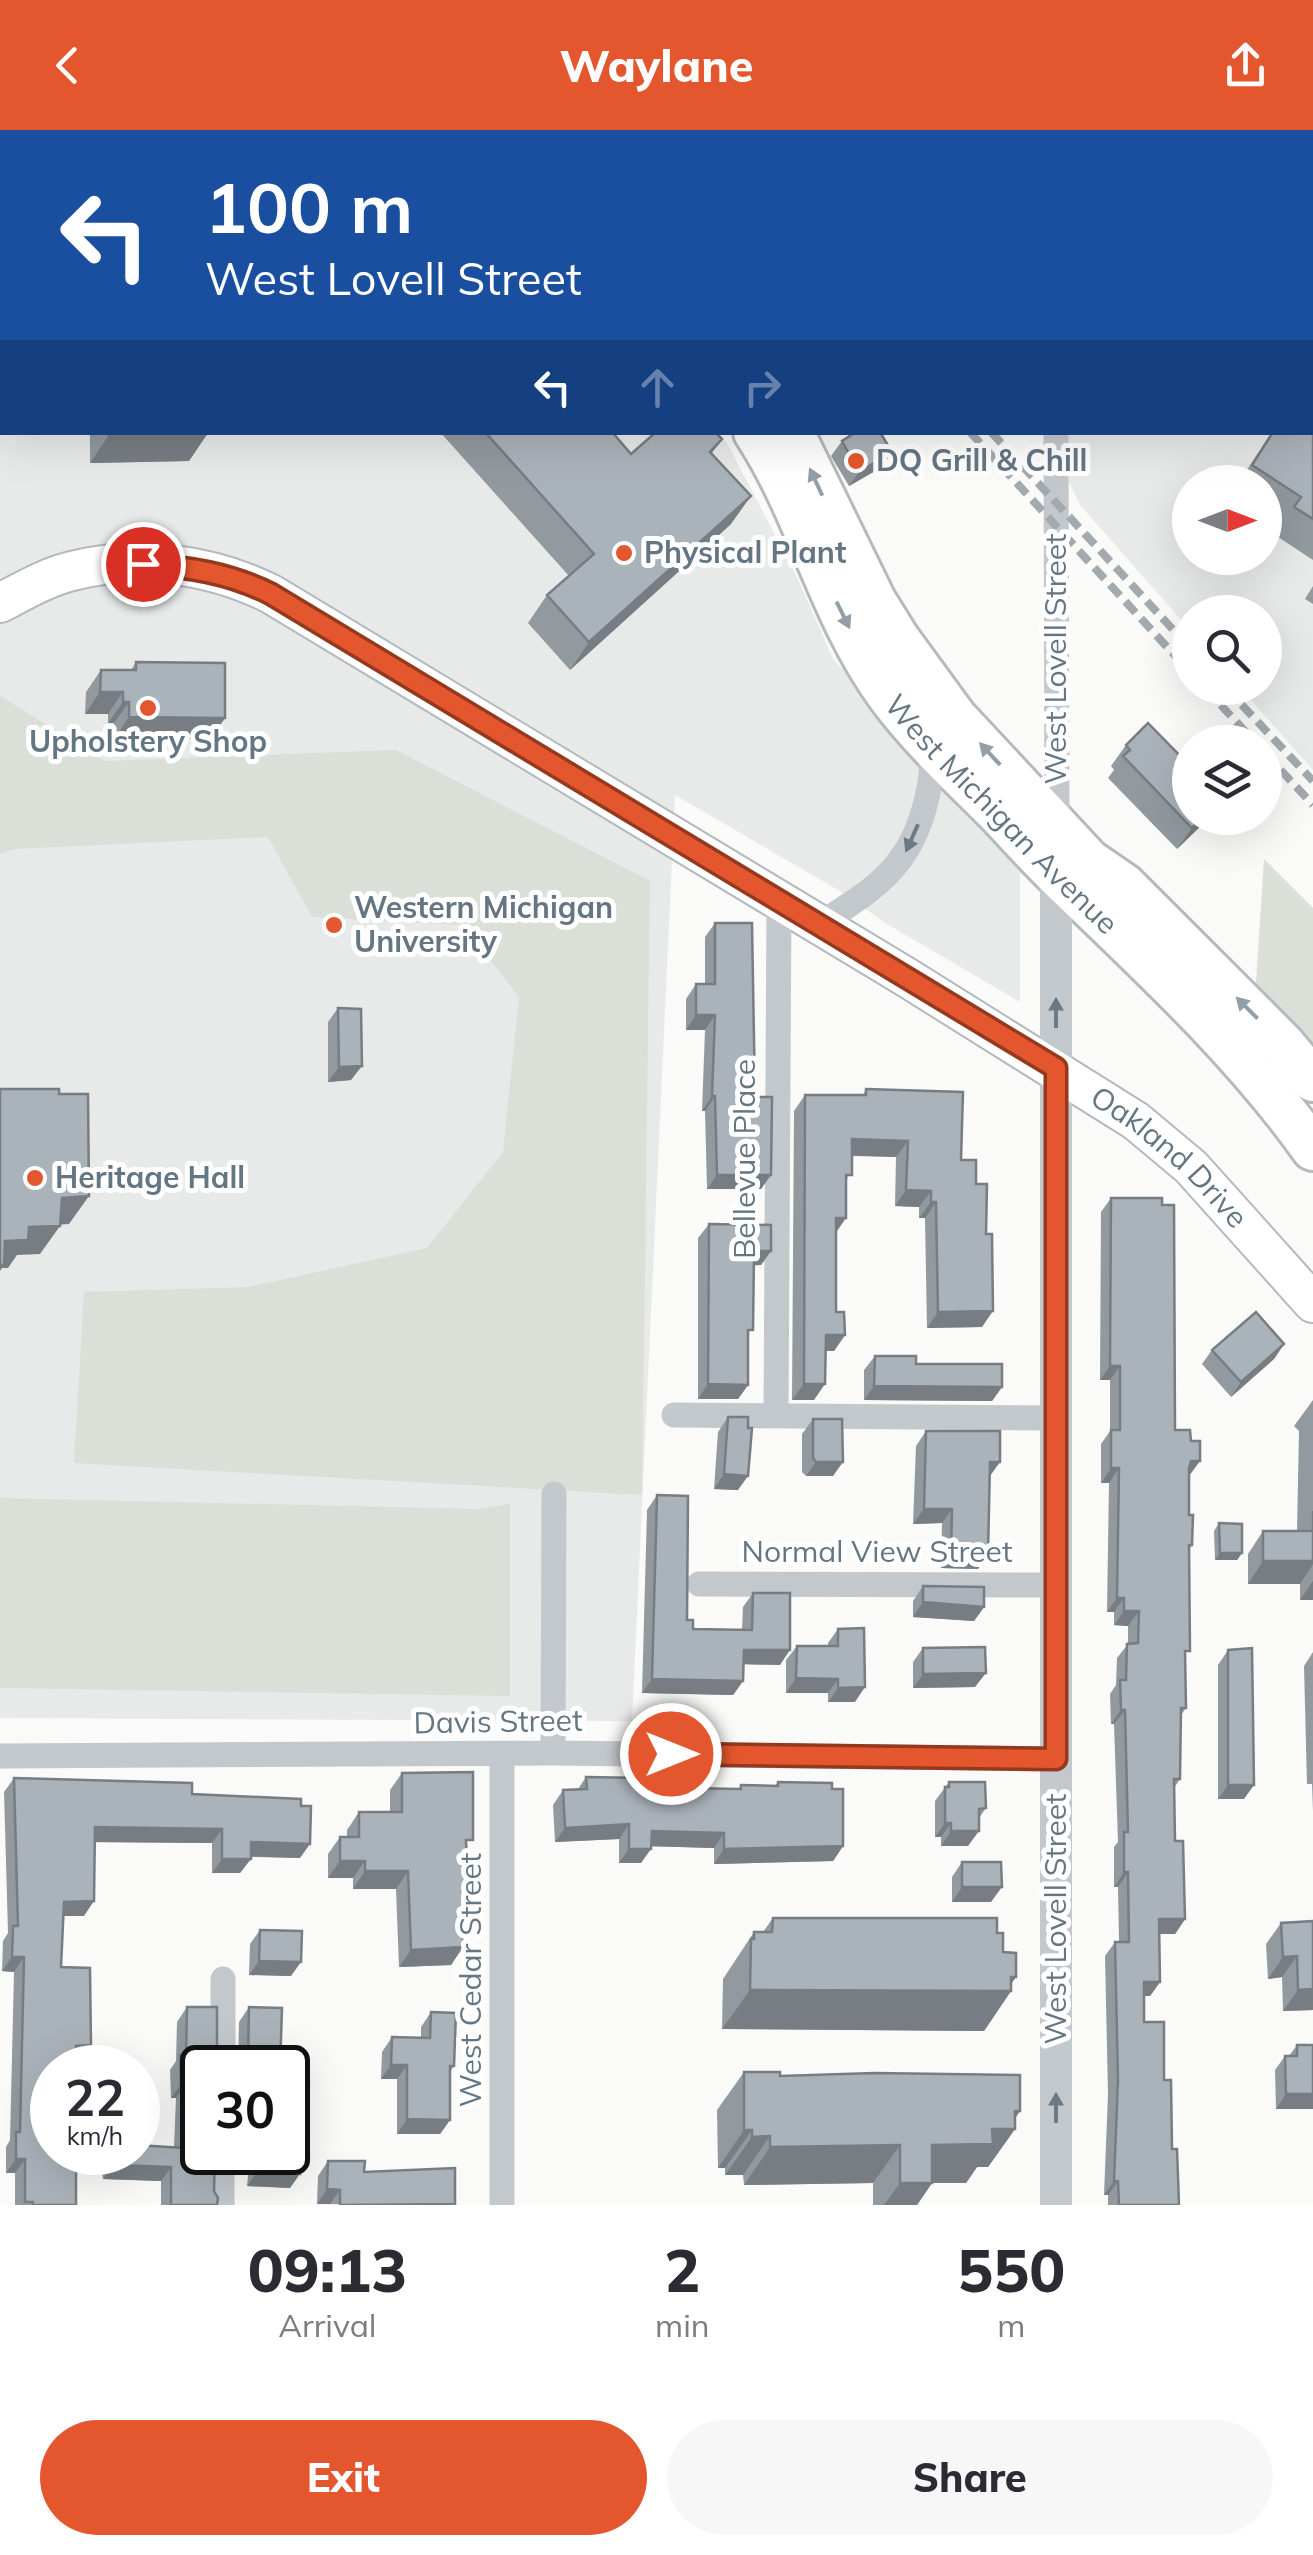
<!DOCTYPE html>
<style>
:root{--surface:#fff;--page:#f7f7f7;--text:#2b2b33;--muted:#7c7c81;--accent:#e4572e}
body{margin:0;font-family:Mulish,sans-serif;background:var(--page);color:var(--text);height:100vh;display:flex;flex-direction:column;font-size:38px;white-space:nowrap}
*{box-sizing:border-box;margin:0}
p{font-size:32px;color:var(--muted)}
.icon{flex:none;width:55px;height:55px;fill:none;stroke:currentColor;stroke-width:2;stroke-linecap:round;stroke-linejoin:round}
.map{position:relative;height:2075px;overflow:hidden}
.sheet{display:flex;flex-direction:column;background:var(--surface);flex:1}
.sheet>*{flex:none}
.hud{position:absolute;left:0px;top:0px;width:1315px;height:305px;box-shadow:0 10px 40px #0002;background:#1a4fa0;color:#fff;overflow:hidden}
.needle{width:65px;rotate:90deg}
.fabs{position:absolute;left:1172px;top:335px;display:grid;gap:20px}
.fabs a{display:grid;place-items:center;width:110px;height:110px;border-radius:50%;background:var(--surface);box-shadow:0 10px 40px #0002;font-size:50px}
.speed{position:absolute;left:30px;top:1915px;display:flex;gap:20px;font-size:50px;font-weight:700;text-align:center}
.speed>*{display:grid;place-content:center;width:130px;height:130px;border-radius:50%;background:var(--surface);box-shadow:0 10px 40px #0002;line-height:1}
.speed small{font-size:25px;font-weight:400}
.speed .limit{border:5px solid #111;border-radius:15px;background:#fff;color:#111}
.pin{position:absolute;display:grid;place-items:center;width:85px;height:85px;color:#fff;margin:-42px;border:5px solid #fff;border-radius:50%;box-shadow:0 2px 10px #0007}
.me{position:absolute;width:110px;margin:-55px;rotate:90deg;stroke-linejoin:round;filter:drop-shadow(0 0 8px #0008)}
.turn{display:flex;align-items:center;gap:35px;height:210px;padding:0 40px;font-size:45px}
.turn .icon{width:130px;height:130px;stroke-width:2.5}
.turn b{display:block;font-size:70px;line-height:85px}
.lanes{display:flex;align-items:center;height:95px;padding:0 40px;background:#0003;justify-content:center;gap:50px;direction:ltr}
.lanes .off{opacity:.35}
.eta{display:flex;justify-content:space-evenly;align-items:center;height:170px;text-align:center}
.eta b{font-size:60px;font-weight:800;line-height:70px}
.cta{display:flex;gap:20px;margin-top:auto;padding:20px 40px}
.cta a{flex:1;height:115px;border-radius:60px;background:var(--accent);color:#fff;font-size:40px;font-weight:800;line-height:115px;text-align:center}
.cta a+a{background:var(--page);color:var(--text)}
header{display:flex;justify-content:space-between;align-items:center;height:130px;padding:0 40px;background:var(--accent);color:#fff;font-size:45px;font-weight:800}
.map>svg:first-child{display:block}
.built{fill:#e8e9e9;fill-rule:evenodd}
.green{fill:#dadfd7}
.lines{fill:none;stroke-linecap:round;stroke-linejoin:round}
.secondary-casing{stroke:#b3babf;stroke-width:42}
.primary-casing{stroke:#b5babe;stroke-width:48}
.minor{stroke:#c3c8cc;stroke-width:25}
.tertiary{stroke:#c3c8cc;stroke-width:32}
.secondary{stroke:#fff;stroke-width:38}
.primary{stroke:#fff;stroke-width:42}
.rail{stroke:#a2aab0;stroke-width:8;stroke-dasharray:15 8;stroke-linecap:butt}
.wall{fill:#929a9f}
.shaded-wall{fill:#777d82}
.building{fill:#aab3b9;stroke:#777d82;stroke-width:2.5}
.oneway{fill:#939fa8}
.oneway2{fill:#6a7a87}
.route-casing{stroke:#94391e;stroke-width:25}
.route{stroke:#e4572e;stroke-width:18}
.poi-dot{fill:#e4572e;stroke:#fff;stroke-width:4}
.labels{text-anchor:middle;stroke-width:10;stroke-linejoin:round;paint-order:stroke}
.poi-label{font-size:30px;font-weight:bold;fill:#657683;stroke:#fff;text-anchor:start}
.street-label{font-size:30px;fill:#657683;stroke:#fff}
</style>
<header><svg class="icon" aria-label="back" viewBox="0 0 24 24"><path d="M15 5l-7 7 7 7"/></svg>Waylane<svg class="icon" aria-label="share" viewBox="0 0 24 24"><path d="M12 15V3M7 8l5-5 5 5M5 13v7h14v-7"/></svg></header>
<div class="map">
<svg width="1313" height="2075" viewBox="0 0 1313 2075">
<rect width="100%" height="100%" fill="#fafaf8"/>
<!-- built -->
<path class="built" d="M0,0H450L452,2H2V302L719,303L728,315L799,451L833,529L1020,727V872L887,794L838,760L675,665L632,1591L0,1588Z
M1057,0H1313V640L1240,558H1265V482H1190V500L1080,375L1056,326V303L1312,302V2ZM1190,352H1265V428H1190Z"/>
<!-- green -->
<path class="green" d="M764,0H1034L766,2Z
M0,566L105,631L396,620L650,751L642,1365L74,1333L84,1162L248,1157L427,1118L503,1022L519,867L463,795L312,787L268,707L14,719L0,724Z
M1264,729L1313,778V950L1254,884Z
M0,1368L477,1379L510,1374V1566L0,1558Z"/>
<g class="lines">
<!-- secondary casing -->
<g class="secondary-casing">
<g id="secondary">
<path id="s1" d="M0,473C23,461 47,447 72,441C137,424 211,434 271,464L906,847L1136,991L1191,1037L1313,1173"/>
</g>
</g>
<!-- primary casing -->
<g class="primary-casing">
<g id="primary">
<path d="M494,0L496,2"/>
<path d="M551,0L554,2"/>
<path id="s2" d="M755,302C809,385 830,486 889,566C920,608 960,645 997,682C1018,704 1038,727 1060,748C1149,834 1241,918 1313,1019"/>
<path d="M792,302L874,470L898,509L955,587L1089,731L1124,755L1283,914L1313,950"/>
</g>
</g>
<!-- minor -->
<path class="minor" d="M1057,2V0
M1056,302L1057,694
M819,794C883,755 916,731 930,653C932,640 931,627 934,614
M674,1285L1055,1288
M776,1286L779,772
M699,1454L1055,1455
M553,1623L554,1364
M502,1625V2075
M0,1626L553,1623L1056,1629
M223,1938V1849
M222,2075V2022"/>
<!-- tertiary -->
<path class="tertiary" d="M1056,730V2075"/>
<!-- secondary -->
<use href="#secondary" class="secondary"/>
<!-- primary -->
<use href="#primary" class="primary"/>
<!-- rail -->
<path class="rail" d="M691,0L693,2
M713,0L715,2
M970,302L1190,542
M991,302L1190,518
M1205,558L1255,612
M1226,558L1313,651
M1265,623L1313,675"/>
</g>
<!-- wall -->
<path class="wall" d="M0,0L2,2V269L0,266Z
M1158,0H1298V2H1158Z
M1313,296V430L1275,405L1281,395L1265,384V352H1239L1272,302Z
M90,302H208L189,331L90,333Z
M440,302H612L631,324L722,309L712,323L731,394L570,540L528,493L547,465L569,446Z
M842,311L892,322L882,337L849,356L831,326Z
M1313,456V474L1305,469Z
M136,532L225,588L210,609H114V593H108V584H85L86,562L101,540H131Z
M1126,615L1207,690L1177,719L1108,648L1114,640L1111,636Z
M715,793L771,1045L761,1059H707L705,981H702L705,900H686V869L696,854H705V807Z
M338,878L351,950L328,952V892Z
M866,959L961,1030L976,1054L982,1197L927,1198L925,1088H919V1077L895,1076L896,1027L852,1026L836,1103V1182L845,1205L834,1221H826L814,1270H792L794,981L805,965H863Z
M1111,1068L1175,1300L1189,1346V1385L1192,1415L1189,1420L1185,1529L1186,1578L1181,1585L1180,1649L1174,1658L1175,1711L1185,1789L1175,1804H1160V1852L1150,1866H1144V1892L1164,1950L1179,2075H1108V2065H1104L1108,1964L1105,1826L1115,1812H1119L1118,1757H1114V1717L1118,1712L1114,1594H1111L1110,1564L1116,1555L1117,1528L1128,1514V1496L1114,1495V1482H1107L1109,1353H1101V1314L1110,1301V1250H1100L1101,1082Z
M709,1094L771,1121L761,1135H754L748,1206V1255L738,1269H698V1108Z
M1284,1214L1274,1229L1231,1267L1202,1234L1212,1220Z
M875,1226L916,1234L1002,1257L992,1271L864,1270V1240Z
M1313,1270V1470H1300V1454H1248V1424L1263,1401H1297L1299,1301L1294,1296Z
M728,1287L738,1360L714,1359L718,1302Z
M813,1289L833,1346H806L802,1342V1304Z
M926,1301L990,1346L988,1424L978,1439L941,1438L942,1393L913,1394L916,1316Z
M657,1365L687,1490L693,1499L742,1500L743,1477L753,1463L780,1535L743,1534V1551L733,1565L642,1563L647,1380Z
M1219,1393L1242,1423L1237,1430H1215L1214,1401Z
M923,1456L984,1477L974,1491L913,1487V1471Z
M838,1499L855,1572H828V1563H786V1530L797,1516H828V1513Z
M923,1518L975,1557L913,1558V1532Z
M1228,1520L1244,1669H1218V1535Z
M1313,1522V1681L1312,1654H1307L1304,1536Z
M402,1643L466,1720L463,1773V1817L451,1835L399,1837L396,1759H353V1748H328V1724L340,1707H347V1700L359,1682H390V1660Z
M586,1647L644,1663L680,1664L684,1658L738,1659L741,1655L775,1656L778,1652L832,1659L843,1716L833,1731L714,1734V1718L651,1716L641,1733H619V1709L555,1712L553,1675L563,1660L578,1659Z
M14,1648L192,1664L300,1728L251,1727L240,1743H212V1713L94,1712L84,1786H63L61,1837L81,1930H76V2075H15V2043H6V2017L10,2010L14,1842L2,1841L3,1811L8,1803L4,1662Z
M949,1652L986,1678L979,1688L968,1716H941V1707H935V1671Z
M962,1732L991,1772H952V1747Z
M773,1788L997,1803L1003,1822L1016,1847L1011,1853V1861L984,1901L722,1899L723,1849L754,1802H763Z
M1313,1791V1880L1283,1881L1282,1847L1268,1849L1266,1814L1281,1793Z
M260,1800L291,1846L249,1845L250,1814Z
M187,1877L202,1938L214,2061L217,2075H161V2051L103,2049L100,2027L104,2022H138L174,2018L176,1968H171L170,1940L176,1931L177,1892Z
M249,1877L280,1938H238L239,1892Z
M431,1882L454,1936L450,1942V1990L440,2004H397V1949H381L382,1922L392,1907L421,1908V1897Z
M1297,1915H1313V1979H1276L1275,1940L1285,1926H1289Z
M744,1942L780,1946L1015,1988V1999L988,2037H977L966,2053H932L917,2075H873V2053L744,2055L743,2045H725V2038H718L717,1980Z
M251,2022H288L290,2058L247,2056L250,2025Z
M328,2031L364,2042L454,2075L317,2074L318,2046Z"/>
<!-- shaded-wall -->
<path class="shaded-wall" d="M208,303L189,331L90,333L109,305Z
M892,322L882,337L849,356L859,342Z
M751,366L731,394L570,540L589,512Z
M100,562H123L108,584H85Z
M123,572H129L114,593H108Z
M129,587L225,588L210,609H114Z
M1203,688H1209L1177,719L1192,698Z
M696,885H715L705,900H686Z
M362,936L351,950L328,952L339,937Z
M712,966H715L705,981H702Z
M852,1009L908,1011L896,1027L841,1025Z
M717,1045H771L761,1059H707Z
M906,1060L931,1061L919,1077L895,1076Z
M89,1066L69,1094L42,1096L62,1068Z
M931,1072H936L925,1088H919Z
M836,1088H846L835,1104Z
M60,1096L40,1124L17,1125L8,1138H2L0,1141V1118L5,1111L29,1097Z
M755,1121H771L761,1135L744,1136Z
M993,1181L982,1197L927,1198L938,1182Z
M826,1205H845L834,1221H815Z
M1284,1214L1274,1229L1231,1267L1241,1252Z
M1110,1236H1120L1110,1250H1100Z
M708,1254L748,1255L738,1269H698Z
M804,1254H825L814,1270H792Z
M874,1256L1002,1257L992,1271L864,1270Z
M1191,1331H1200L1189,1346H1181Z
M816,1332H843L833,1346H806Z
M990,1332H1000L990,1346Z
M1111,1338H1119L1109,1353H1101Z
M724,1344L748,1346L738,1360L714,1359Z
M924,1379H952L942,1393L913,1394Z
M1220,1423H1242L1237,1430H1215Z
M951,1424H988L978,1439L941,1438Z
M1263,1431H1313V1434L1300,1454H1248Z
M1313,1451V1470H1300Z
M1117,1468H1124L1114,1482H1107Z
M923,1472L984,1477L974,1491L913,1487Z
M1124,1481H1139L1128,1496L1114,1495Z
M744,1520H790L780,1535L733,1534Z
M986,1543L975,1557L913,1558L923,1544Z
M796,1548L838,1549L828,1563H786Z
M652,1549L743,1551L733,1565L642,1563Z
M865,1557L855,1572H828L838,1558Z
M1121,1580H1125L1114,1594H1111Z
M1228,1655H1254L1244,1669H1218Z
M945,1693H951L941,1707H935Z
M629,1694L619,1709L555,1712L565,1698Z
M95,1697L222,1699L212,1713L84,1712Z
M652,1701L724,1703L714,1718L641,1716Z
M951,1701H979L968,1716H941Z
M251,1712L310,1714L300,1728L241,1726Z
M843,1716L833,1731L714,1734L724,1719Z
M629,1719H651L641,1733H619Z
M222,1729H251L240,1743H212Z
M340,1731H365L353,1748H328Z
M365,1741H408L396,1759H353Z
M1124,1742H1128L1118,1757H1114Z
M962,1757H1002L991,1772H952Z
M94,1771L84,1786H54L64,1772Z
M1159,1789H1185L1175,1804H1149Z
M463,1817L451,1835L399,1837L411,1820Z
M1297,1826L1282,1847L1268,1849L1283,1827Z
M12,1827H24L14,1842L2,1841Z
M259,1831L301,1832L291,1846L249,1845Z
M1016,1847L1006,1861H1011L984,1901L722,1899L750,1860Z
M1144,1852H1160L1150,1866H1134Z
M1313,1859V1880L1283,1881L1298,1860Z
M91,1915L81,1930L66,1931L76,1916Z
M391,1935H407L397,1949H381Z
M181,1954H186L176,1968H171Z
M1286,1964H1313V1979H1276Z
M1015,1981H1020L1008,1999H1015L988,2037H977L966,2053H925H932L917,2075H884L900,2053L932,2015L992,1999Z
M407,1989L450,1990L440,2004H397Z
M744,2000H752L725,2038H718Z
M770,2006L743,2045H725L752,2007Z
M900,2015L873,2053L744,2055L770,2017Z
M16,2029H25L15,2043H6Z
M113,2035L171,2037L161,2051L103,2049Z
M257,2042L300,2044L290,2058L247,2056Z
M1114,2051H1118L1108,2065H1104Z
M327,2059L340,2060L330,2074H317Z"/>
<!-- building -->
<path class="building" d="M0,0H267L269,2H2V203L0,200Z
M1178,0H1298V2H1178Z
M1312,296H1313V389L1294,377L1301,367L1252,335L1273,302H1312Z
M109,302H208L109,305Z
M485,302H612L631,324L656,302H715L722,309L710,322L751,366L589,512L547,465L594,424Z
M856,302H880L892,322L859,342L842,311Z
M136,532L225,533V588L129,587V572H123V562H100L101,540H136Z
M1148,593L1190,636V688H1203L1192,698L1123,626L1130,620L1126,615Z
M715,793H752L755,967H772L771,1045H717L715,966H712L715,885H696V854H715Z
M338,878L361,879L362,936L339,937Z
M0,959H59V964H88L89,1066L62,1068L60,1096L29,1097L28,1110L5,1111L4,1135H0Z
M866,959L963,962L961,1030H976V1054H987L986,1104H992L993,1181L938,1182L936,1072H931V1061L906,1060L908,1011L852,1009V1045H846V1088H836V1182H844L845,1205H826L825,1254H804L805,965H866Z
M1111,1068H1162V1075H1174L1175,1300H1190L1191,1311H1200V1331H1191L1189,1338V1385H1193L1192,1415H1189L1190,1521H1185L1186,1578H1181L1180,1649H1174L1175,1711H1183L1185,1789H1159L1160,1852H1144V1892H1164V1950H1171L1172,2019H1177L1179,2075H1119L1118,2051H1114L1118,1950L1115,1812H1129L1128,1742H1124V1702H1128L1125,1580H1121L1120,1550H1126L1127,1514L1138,1513L1139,1481H1124V1468H1117L1119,1338H1111V1300H1120V1236H1110Z
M709,1094L771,1095V1121H755L754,1125L753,1200H748V1255L708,1254Z
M1256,1182L1284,1214L1241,1252L1212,1220Z
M875,1226H916V1234H1002V1257L874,1256Z
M728,1287H748V1298H752L748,1346L724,1344Z
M813,1289H842L843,1332H816L813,1328Z
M926,1301H1000V1332H990L988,1424H951L952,1379H924Z
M657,1365L688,1366L687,1490H693V1499L752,1500L753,1463H790V1520H744L743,1551L652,1549Z
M1313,1381V1431H1263V1401H1313Z
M1219,1393L1242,1394V1423H1220Z
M923,1456L984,1457V1477L923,1472Z
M864,1498L865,1557L838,1558V1549L796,1548L797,1516H838V1499Z
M985,1517L986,1543L923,1544V1518Z
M1252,1518L1254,1655H1228V1520Z
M473,1642V1710H466L468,1767H463V1817L411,1820L408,1741H365V1731H340V1707H359V1682H402V1643Z
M586,1647L644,1648V1663L684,1664V1658L741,1659V1655L778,1656V1652L832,1653V1659H843V1716L724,1719V1703L652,1701L651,1719H629V1694L565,1698L563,1660L587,1659Z
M14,1648L192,1653V1664L301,1669V1676H311L310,1714L251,1712V1729H222V1699L95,1697L94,1771L64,1772L61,1837L90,1838L91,1915L76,1916V1938H52V2022H76V2075H33V2072H25V2029H16V2002H20L24,1827H12L13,1796H18Z
M949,1652H985L986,1678L979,1679V1701H951V1693H945V1657H949Z
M962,1732H1001L1002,1757H962Z
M773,1788H997V1803H1003V1822L1016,1823V1847H1011V1861L750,1860L751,1809H754V1802H772Z
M1313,1791V1859L1298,1860L1297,1826L1283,1827L1281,1793Z
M260,1800L302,1801L301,1832L259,1831Z
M187,1877H217V1925L226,1938H202V2022H215L214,2061L218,2068L217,2075H171V2037L113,2035L112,2022H138V2015L184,2018L186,1954H181L180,1925H186Z
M249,1877L282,1878L280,1938H241L248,1931Z
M431,1882L456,1883L454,1936H450V1990L407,1989V1935H391L392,1907L430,1908Z
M1297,1915H1313V1964H1286L1285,1926H1297Z
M288,1938H293V1968H288Z
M744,1942H780V1946L875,1943L1020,1945V1981H1015V1999H992L993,2014L932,2015V2053H900V2015L770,2017V2006L752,2007V2000H744Z
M288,2011H300V2044L257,2042L259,2022H288Z
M328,2031H365L364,2042L455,2038V2074L340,2075V2060L327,2059Z"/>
<!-- one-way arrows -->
<defs><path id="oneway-solid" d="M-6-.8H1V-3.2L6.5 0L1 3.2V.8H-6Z" transform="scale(2.5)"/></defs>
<g class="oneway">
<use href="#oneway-solid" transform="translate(816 352) rotate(-115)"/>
<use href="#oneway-solid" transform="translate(843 485) rotate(64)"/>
<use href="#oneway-solid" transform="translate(990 624) rotate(-133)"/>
<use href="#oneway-solid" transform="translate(1247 878) rotate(-135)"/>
</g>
<g class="oneway2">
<use href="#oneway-solid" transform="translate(912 708) rotate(114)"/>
<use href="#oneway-solid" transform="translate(1056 883) rotate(-90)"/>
<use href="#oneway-solid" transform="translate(1056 1978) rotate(-90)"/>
</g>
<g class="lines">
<!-- route casing -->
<g class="route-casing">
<path id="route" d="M143,434C189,437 229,443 271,464L1056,938V1629L671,1624"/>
</g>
<!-- route -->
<use href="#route" class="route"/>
</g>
<!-- markers -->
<g class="poi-dot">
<circle cx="856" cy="331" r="10"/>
<circle cx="624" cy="423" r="10"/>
<circle cx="148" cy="578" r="10"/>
<circle cx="334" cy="795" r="10"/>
<circle cx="35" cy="1048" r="10"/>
</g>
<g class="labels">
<!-- poi labels -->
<g class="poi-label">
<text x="876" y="341">DQ Grill &amp; Chill</text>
<text x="644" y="433">Physical Plant</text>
<text x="148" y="622" text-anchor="middle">Upholstery Shop</text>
<text x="354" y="788">Western Michigan<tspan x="354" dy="34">University</tspan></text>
<text x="55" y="1058">Heritage Hall</text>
</g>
<!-- street labels -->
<g class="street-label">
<text transform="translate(1056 529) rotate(-90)" y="10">West Lovell Street</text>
<text dy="10" stroke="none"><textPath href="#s2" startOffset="460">West Michigan Avenue</textPath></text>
<text transform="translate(745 1029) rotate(-90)" y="10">Bellevue Place</text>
<text dy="10" stroke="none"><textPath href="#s1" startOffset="1345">Oakland Drive</textPath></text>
<text x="877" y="1432">Normal View Street</text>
<text transform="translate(498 1592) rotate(-1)" y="10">Davis Street</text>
<text transform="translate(1056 1789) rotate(-90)" y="10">West Lovell Street</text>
<text transform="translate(471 1850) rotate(-90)" y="10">West Cedar Street</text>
</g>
</g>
</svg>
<div class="fabs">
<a><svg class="needle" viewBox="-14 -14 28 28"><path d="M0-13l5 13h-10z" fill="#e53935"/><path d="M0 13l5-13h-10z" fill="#7c7c81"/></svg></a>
<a><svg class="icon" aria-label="search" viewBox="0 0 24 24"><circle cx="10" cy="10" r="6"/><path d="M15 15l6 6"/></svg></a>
<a><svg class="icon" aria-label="layers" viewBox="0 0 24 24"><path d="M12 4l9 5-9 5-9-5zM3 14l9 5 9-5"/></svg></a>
</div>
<div class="speed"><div>22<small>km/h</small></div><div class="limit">30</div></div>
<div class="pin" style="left:143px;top:434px;background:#d93025"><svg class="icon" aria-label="arrive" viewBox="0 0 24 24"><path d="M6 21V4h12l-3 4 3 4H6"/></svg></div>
<svg class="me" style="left:671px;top:1624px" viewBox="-20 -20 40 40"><circle r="17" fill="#e4572e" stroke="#fff" stroke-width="3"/><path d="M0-11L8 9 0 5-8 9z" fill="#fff"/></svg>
<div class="hud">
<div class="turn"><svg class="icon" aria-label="left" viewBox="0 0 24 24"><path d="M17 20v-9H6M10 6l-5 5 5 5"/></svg><div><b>100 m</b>West Lovell Street</div></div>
<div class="lanes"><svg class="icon" aria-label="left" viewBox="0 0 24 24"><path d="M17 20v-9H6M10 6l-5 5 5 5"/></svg><svg class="icon off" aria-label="ahead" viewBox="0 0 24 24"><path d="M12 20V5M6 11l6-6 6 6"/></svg><svg class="icon off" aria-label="right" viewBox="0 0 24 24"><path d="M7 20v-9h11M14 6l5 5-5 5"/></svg></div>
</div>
</div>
<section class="sheet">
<div class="eta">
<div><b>09:13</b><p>Arrival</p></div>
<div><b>2</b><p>min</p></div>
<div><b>550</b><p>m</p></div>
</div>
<div class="cta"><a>Exit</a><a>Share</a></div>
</section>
